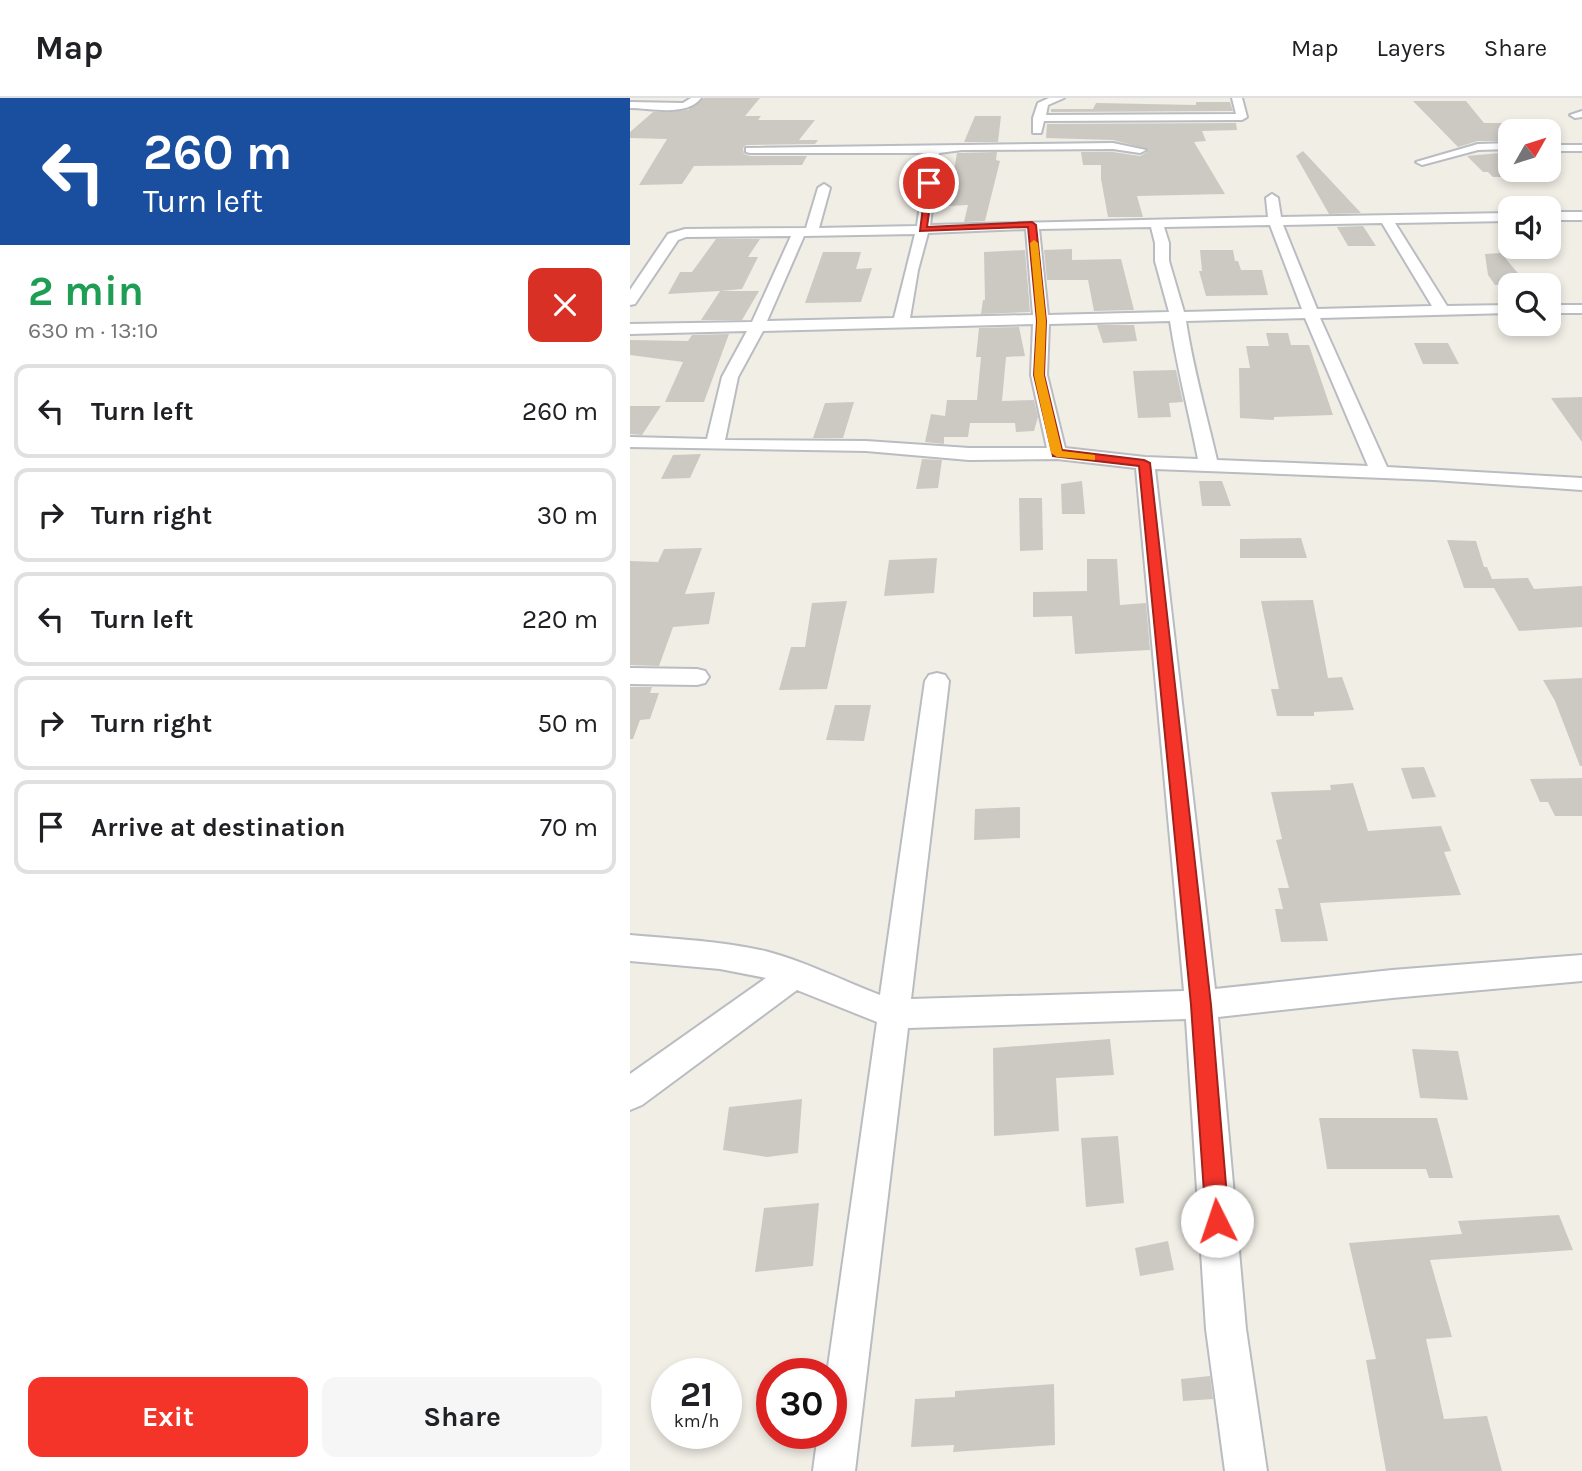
<!DOCTYPE html>
<meta charset="utf-8">
<style>
:root{--surface:#fff;--page:#f6f6f6;--text:#202124;--muted:#757577;--line:#e0e0e0;--accent:#f43429}
body{margin:0;font-family:Karla,sans-serif;background:var(--page);color:var(--text);height:100vh;display:flex;flex-direction:column;font-size:26px;white-space:nowrap}
*{box-sizing:border-box;margin:0}
p{font-size:23px;color:var(--muted)}
.icon{flex:none;width:38px;height:38px;fill:none;stroke:currentColor;stroke-width:2;stroke-linecap:round;stroke-linejoin:round}
.map{position:relative;flex:1;overflow:hidden}
.sheet{display:flex;flex-direction:column;background:var(--surface);width:630px}
.sheet>*{flex:none}
.hud{background:#1a4fa0;color:#fff;overflow:hidden}
.needle{width:46px;rotate:51deg}
.tools{position:absolute;left:868px;top:21px;display:grid;gap:14px}
.tools a{display:grid;place-items:center;width:63px;height:63px;border-radius:14px;background:var(--surface);box-shadow:0 4px 10px #0003;font-size:35px}
.speed{position:absolute;left:21px;top:1260px;display:flex;gap:14px;font-size:35px;font-weight:700;text-align:center}
.speed>*{display:grid;place-content:center;width:91px;height:91px;border-radius:50%;background:var(--surface);box-shadow:0 4px 10px #0003;line-height:1}
.speed small{font-size:18px;font-weight:400}
.speed .limit{border:10px solid #d22;background:#fff;color:#111}
.pin{position:absolute;display:grid;place-items:center;width:60px;height:60px;color:#fff;margin:-30px;border:4px solid #fff;border-radius:50%;box-shadow:0 2px 7px #0007}
.me{position:absolute;width:77px;margin:-38px;rotate:356deg;stroke-linejoin:round;filter:drop-shadow(0 0 5px #0008)}
.turn{display:flex;align-items:center;gap:24px;height:147px;padding:0 28px;font-size:32px}
.turn .icon{width:91px;height:91px;stroke-width:2.5}
.turn b{display:block;font-size:49px;line-height:60px}
.round{display:grid;place-items:center;flex:none;width:74px;height:74px;border-radius:14px;background:var(--page)}
.summary{display:flex;align-items:center;justify-content:space-between;height:119px;padding:0 28px}
h1{font-size:42px;font-weight:700;line-height:52px;color:#1e9e55}
.action{display:flex;gap:14px;margin-top:auto;padding:14px 28px}
.action a{flex:1;height:80px;border-radius:14px;background:var(--accent);color:#fff;font-size:28px;font-weight:700;line-height:80px;text-align:center}
.action a+a{background:var(--page);color:var(--text)}
ul{padding:0;list-style:none}
li{display:flex;align-items:center;gap:21px;height:94px;margin:0 14px 10px;padding:0 14px;border:4px solid var(--line);border-radius:14px}
li div{flex:1}
li b{display:block;font-size:26px}
li em{font-style:normal}
header{display:flex;align-items:center;gap:42px;box-sizing:border-box;height:98px;padding:0 35px;background:var(--surface);border-bottom:2px solid var(--line)}
header strong{font-size:33px}
nav{display:flex;gap:38px;margin-inline-start:auto;font-size:24px}
main{display:flex;flex:1;min-height:0}
.map>svg:first-child{display:block}
.building{fill:#ccc9c3}
.lines{fill:none;stroke-linecap:round;stroke-linejoin:round}
.minor-casing{stroke:#b9bcc1;stroke-width:4}
.minor{fill:#fff;fill-rule:evenodd}
.route{fill:#f43429;stroke:#9f221b;stroke-width:2}
.slow{fill:#f59e0b}
</style>
<header>
<strong>Map</strong>
<nav><a>Map</a><a>Layers</a><a>Share</a></nav>
</header>
<main>
<section class="sheet">
<div class="hud">
<div class="turn"><svg class="icon" aria-label="left" viewBox="0 0 24 24"><path d="M17 20v-9H6M10 6l-5 5 5 5"/></svg><div><b>260 m</b>Turn left</div></div>
</div>
<div class="summary"><div><h1>2 min</h1><p>630 m · 13:10</p></div><a class="round" style="background:#d93025;color:#fff"><svg class="icon" aria-label="close" viewBox="0 0 24 24"><path d="M6 6l12 12M18 6L6 18"/></svg></a></div>
<ul>
<li><svg class="icon" aria-label="left" viewBox="0 0 24 24"><path d="M17 20v-9H6M10 6l-5 5 5 5"/></svg><div><b>Turn left</b></div><em>260 m</em></li>
<li><svg class="icon" aria-label="right" viewBox="0 0 24 24"><path d="M7 20v-9h11M14 6l5 5-5 5"/></svg><div><b>Turn right</b></div><em>30 m</em></li>
<li><svg class="icon" aria-label="left" viewBox="0 0 24 24"><path d="M17 20v-9H6M10 6l-5 5 5 5"/></svg><div><b>Turn left</b></div><em>220 m</em></li>
<li><svg class="icon" aria-label="right" viewBox="0 0 24 24"><path d="M7 20v-9h11M14 6l5 5-5 5"/></svg><div><b>Turn right</b></div><em>50 m</em></li>
<li><svg class="icon" aria-label="arrive" viewBox="0 0 24 24"><path d="M6 21V4h12l-3 4 3 4H6"/></svg><div><b>Arrive at destination</b></div><em>70 m</em></li>
</ul>
<div class="action"><a>Exit</a><a>Share</a></div>
</section>
<div class="map">
<svg width="952" height="1373" viewBox="0 0 952 1373">
<rect width="100%" height="100%" fill="#f1eee6"/>
<!-- building -->
<path class="building" d="M74,0H130L115,18H131L128,22H185L169,42H188L185,46L116,47L113,50L114,56L120,58H177L172,67L64,68L52,86L9,87L37,41L0,40V34L23,14L58,12Z
M783,3H836L854,25H880V43H848L828,49Z
M566,4H600L603,13L421,14V11H463L466,5L566,7Z
M345,18H371L368,44H334Z
M606,25L607,32L572,33L576,43L564,44L595,96L507,98L513,119H478L471,81V67H453L451,54H483L510,58L517,54L518,51L483,42L416,40L417,26Z
M673,53L731,115L699,116L666,58Z
M367,54L366,62L370,63L355,123L334,124L338,107L318,108L327,55Z
M880,54V79H863L858,74H853L837,58Z
M733,128L746,148H718L707,129Z
M86,141H130L118,159H128L112,191L91,193H129L112,222H71L90,193L38,196L50,174H62Z
M442,151V162L491,161L504,212L464,213L458,182H417L414,152Z
M395,152L400,214L351,216L353,202H355L354,154Z
M570,152H603L605,163H608L611,172H632L638,197L576,198L569,173H572Z
M193,154H231L226,171L242,170L231,204L175,205Z
M871,155L898,187H865L858,177L855,156Z
M467,227H504L507,243L473,245Z
M389,229L395,258L376,259L372,303L404,302L408,319L404,333L386,334L385,325H340L338,339H314V346L295,344L301,316L315,318L317,302H347L351,259H346L349,230Z
M636,235H658L661,247H679L703,317L644,319V322L610,320L609,270H620L616,248H639Z
M99,236L74,304H35L53,264L0,257V242L58,243L62,237Z
M784,245H818L829,266H793Z
M546,272L553,304L539,305L541,319L508,320L503,273Z
M952,299V344L921,300Z
M224,304L213,340H183L195,305Z
M0,308H31L12,337L0,336Z
M71,356L60,380L31,381L43,357Z
M292,361L312,362L308,390L286,391Z
M452,383L455,416H432L431,386Z
M569,383H592L601,408H572Z
M389,400H412L413,452L390,453Z
M671,440L677,460H610V441Z
M817,442L846,443L854,469H857L862,481L898,480L904,491L952,488V529L889,533L864,490H834Z
M72,450L55,496L85,494L79,526L43,529L29,568L0,567V463L28,464L34,451Z
M307,460L304,495L254,498L259,462Z
M457,461H487L490,507L516,505L520,552L445,556L442,518L403,519V494L457,493Z
M683,502L698,580L712,579L724,612L684,614V618H647L641,591H649L631,503Z
M217,503L197,591L149,592L161,549H175L182,505Z
M952,580V668H950L925,603L913,582Z
M0,589H22L20,595H29L20,621L10,622L3,641H0Z
M205,607H241L234,643L196,642Z
M794,669L806,699L782,701L771,670Z
M952,680V718H925L918,704H910L900,681Z
M723,685L738,733L811,728L821,753L814,754L831,797L690,805L698,843L651,844L645,811H653L648,790H659L646,742L652,741L641,694L701,692L700,687Z
M390,709V740L344,742L345,711Z
M480,941L484,977L426,980L429,1033L364,1038L363,950Z
M782,951L828,953L838,1002L790,1000Z
M172,1001L168,1055L137,1059L93,1052L99,1009Z
M689,1020H807L823,1080H799L796,1071H697Z
M488,1038L494,1105L456,1109L451,1040Z
M189,1105L183,1168L125,1174L134,1110Z
M929,1117L943,1152L800,1162L822,1239L796,1241L814,1321L857,1318L872,1373H756L736,1262L746,1261L719,1145L832,1136L828,1123Z
M538,1143L544,1172L510,1178L505,1150Z
M580,1278L583,1301L553,1303L551,1281Z
M424,1286L425,1347L323,1354L324,1347L281,1349L285,1301L325,1299V1293Z"/>
<g class="lines">
<!-- minor casing -->
<g class="minor-casing">
<path id="minor" d="M61,0H71C57,19 21,10 0,10V4L53,5Z
M419,0H434L418,7L416,17L606,16L602,0H612L617,19L612,22L414,23L411,35H403V20L408,5Z
M952,13V19L945,20L940,17Z
M483,45L516,52L510,55L483,51L332,52L309,55L300,127L638,119L636,100L642,96L648,100L651,119L880,115V123L765,125L817,208L880,207V215L690,220L757,369L952,380V392L804,382L525,371L585,891L762,872L952,857V883L762,900L588,919L616,1231L637,1373H595L576,1231L556,921L278,930L225,1373H183L188,1335H201V1276H197L247,924L167,892L12,1007L0,1012V976L136,880L90,871L0,863V837C45,841 91,843 135,853C174,863 211,882 250,897L295,583L299,577L307,575L315,577L319,583L281,901L554,893L506,370L427,361L339,362L236,353L0,349V339L77,341L92,279L117,233L0,236V226L122,224L161,138L56,139L48,142L5,206L0,207V192L38,136L55,131L176,130L188,90L194,86L200,90L189,130L287,128L297,55H120L116,54V50ZM752,125L802,208L687,211L653,127ZM640,127L672,211L554,214L539,163V145L534,129ZM521,129L525,145V163L539,214L418,217L409,131ZM396,131L403,217L280,220L288,172L298,135ZM285,136L264,220L137,223L174,138ZM675,220L738,368L587,362C576,315 563,270 556,223ZM540,223C547,270 559,315 568,361L515,359L435,350L417,277L419,226ZM403,226L401,277L417,350H339L236,343L95,342L108,279L133,233Z
M880,45V51L848,52L792,67L786,64L848,46Z
M919,47H952V53H919Z
M919,114H952V122H919Z
M919,207H952V215H919Z
M0,570L67,571L75,573L79,579L75,585L67,587L0,586Z"/>
</g>
<!-- minor -->
<use href="#minor" class="minor"/>
</g>
<!-- route -->
<path class="route" d="M299,83L303,85L297,129L402,124L406,127L416,223L414,277L432,352L514,362L520,365L581,907L599,1123L595,1131L587,1134L580,1131L576,1123L561,907L509,368L423,358L404,277L407,223L398,129L290,133L296,85Z"/>
<!-- slow -->
<path class="slow" d="M404,142L408,145L416,223L414,277L432,353L465,357V362L427,359L421,355L404,277L407,223L400,145Z"/>
</svg>
<div class="tools">
<a><svg class="needle" viewBox="-14 -14 28 28"><path d="M0-13l5 13h-10z" fill="#e53935"/><path d="M0 13l5-13h-10z" fill="#757577"/></svg></a>
<a><svg class="icon" aria-label="sound" viewBox="0 0 24 24"><path d="M4 9h4l5-4v14l-5-4H4zM17 9q2 3 0 6"/></svg></a>
<a><svg class="icon" aria-label="search" viewBox="0 0 24 24"><circle cx="10" cy="10" r="6"/><path d="M15 15l6 6"/></svg></a>
</div>
<div class="speed"><div>21<small>km/h</small></div><div class="limit">30</div></div>
<div class="pin" style="left:299px;top:85px;background:#d93025"><svg class="icon" aria-label="arrive" viewBox="0 0 24 24"><path d="M6 21V4h12l-3 4 3 4H6"/></svg></div>
<svg class="me" style="left:587px;top:1123px" viewBox="-20 -20 40 40"><circle r="19" fill="#fff"/><path d="M0-13L10 11 0 6-10 11z" fill="#f43429"/></svg>
</div>
</main>
